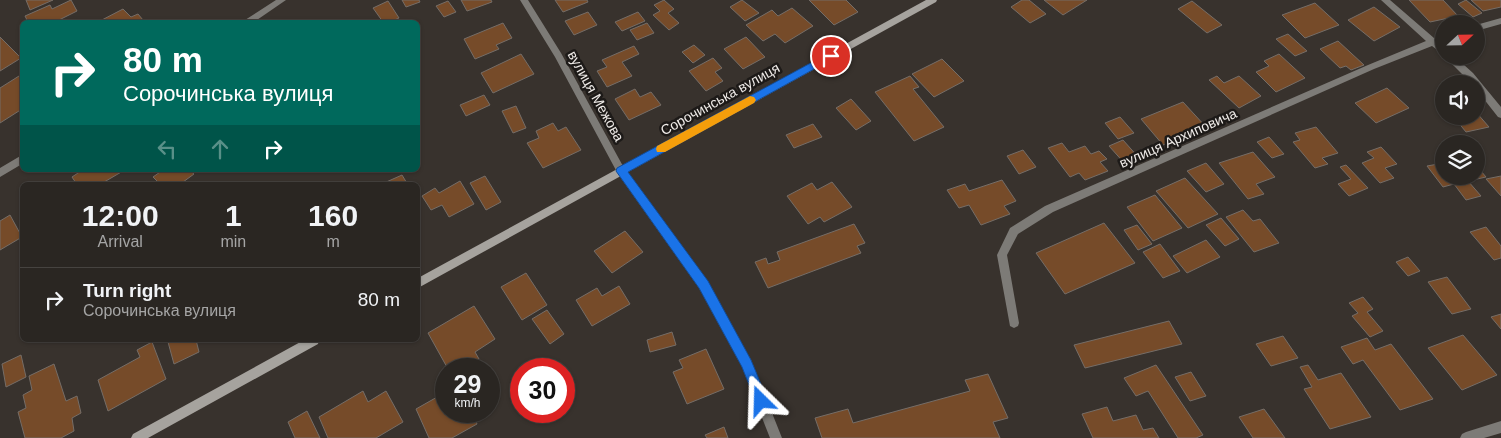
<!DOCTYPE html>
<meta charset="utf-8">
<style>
:root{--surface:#2a2622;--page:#36322f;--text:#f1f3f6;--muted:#a5a5a5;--line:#464340}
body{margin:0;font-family:Helvetica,sans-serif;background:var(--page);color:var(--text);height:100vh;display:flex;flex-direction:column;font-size:19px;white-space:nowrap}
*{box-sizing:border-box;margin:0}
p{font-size:16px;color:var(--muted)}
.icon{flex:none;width:28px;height:28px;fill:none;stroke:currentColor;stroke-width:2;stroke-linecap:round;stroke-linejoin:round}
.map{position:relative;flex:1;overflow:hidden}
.drawer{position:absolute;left:20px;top:182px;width:400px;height:160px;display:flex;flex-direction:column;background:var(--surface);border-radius:8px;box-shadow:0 1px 4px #0004,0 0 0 1px var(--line)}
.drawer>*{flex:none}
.guide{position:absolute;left:20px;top:20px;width:400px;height:152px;border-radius:8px;box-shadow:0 1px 4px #0004,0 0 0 1px var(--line);background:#00695c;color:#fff;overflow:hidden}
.needle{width:32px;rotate:68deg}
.tools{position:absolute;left:1435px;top:15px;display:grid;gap:10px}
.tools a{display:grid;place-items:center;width:50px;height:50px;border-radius:50%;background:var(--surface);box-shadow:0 1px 4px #0004,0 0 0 1px var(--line);font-size:25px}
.speed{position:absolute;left:435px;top:358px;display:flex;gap:10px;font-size:25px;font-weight:700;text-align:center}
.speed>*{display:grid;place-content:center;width:65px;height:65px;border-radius:50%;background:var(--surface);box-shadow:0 1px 4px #0004,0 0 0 1px var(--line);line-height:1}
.speed small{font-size:12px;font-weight:400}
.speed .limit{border:8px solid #d22;background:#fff;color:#111}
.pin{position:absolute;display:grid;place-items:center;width:42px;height:42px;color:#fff;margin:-21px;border:2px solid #fff;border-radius:50%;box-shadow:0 1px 5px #0007}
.me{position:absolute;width:55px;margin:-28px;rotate:338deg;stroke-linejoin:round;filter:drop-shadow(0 0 4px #0008)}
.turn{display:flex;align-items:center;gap:18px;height:105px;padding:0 20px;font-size:22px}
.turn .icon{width:65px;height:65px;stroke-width:2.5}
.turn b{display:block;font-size:35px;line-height:42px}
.lanes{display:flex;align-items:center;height:48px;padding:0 20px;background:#0003;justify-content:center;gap:25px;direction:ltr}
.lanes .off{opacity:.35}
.eta{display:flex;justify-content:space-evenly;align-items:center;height:85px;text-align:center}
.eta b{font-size:30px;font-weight:700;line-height:35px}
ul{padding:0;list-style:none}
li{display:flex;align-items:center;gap:15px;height:65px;padding:0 20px;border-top:1px solid var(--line)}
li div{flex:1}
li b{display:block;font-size:19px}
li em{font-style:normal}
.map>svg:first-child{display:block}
.building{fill:#764b29;stroke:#756d67}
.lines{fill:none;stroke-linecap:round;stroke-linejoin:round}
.street{fill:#7d7b77;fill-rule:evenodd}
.secondary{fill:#a6a39e;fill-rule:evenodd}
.route{fill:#1a73e8;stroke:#114b97}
.slow{fill:#f59e0b}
.labels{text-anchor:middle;stroke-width:5;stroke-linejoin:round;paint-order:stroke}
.street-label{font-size:14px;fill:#f0ece9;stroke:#1d1a18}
</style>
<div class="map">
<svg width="1501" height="438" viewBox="0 0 1501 438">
<rect width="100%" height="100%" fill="#38322d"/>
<!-- building -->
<path class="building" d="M26,0H53L30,10Z
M71,0L77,11L55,22H28L25,16L50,5L52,9Z
M402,0H419L420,2L406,7Z
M461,0H491L492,2L467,11Z
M555,0H587L588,2L563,12Z
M664,0L674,9L668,13L679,23L669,30L653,15L660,11L654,5Z
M742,0L759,13L745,21L730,7Z
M809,0H846L858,12L834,25Z
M1022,0H1029L1046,14L1030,23L1011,7Z
M1044,0H1087L1063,15Z
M1409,0H1443L1458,16L1430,22Z
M1466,0L1482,13L1473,17L1458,4Z
M1471,0H1501V7L1483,11Z
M388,1L399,18L390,22H383L373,8Z
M448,1L456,12L444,17L436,6Z
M1192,1L1222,25L1207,33L1178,9Z
M1315,3L1339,25L1305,38L1282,15Z
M1374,7L1400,27L1374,41L1348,20Z
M792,8L813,26L785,43L775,34L763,41L746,25L772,10L778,16Z
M123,9L131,17L138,14L143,20L138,22H98Z
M588,12L597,25L574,35L565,21Z
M638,12L645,21L622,31L615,22Z
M503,23L512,38L496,45L499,49L475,59L464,39Z
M647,23L654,33L637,40L630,30Z
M1288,34L1307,51L1295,56L1276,39Z
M0,37L21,58L0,71Z
M746,37L765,57L743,69L724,49Z
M1338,41L1364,65L1351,70L1346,66L1340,68L1320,49Z
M694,45L705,55L693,63L682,52Z
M634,46L639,54L622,62L632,76L607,87L597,71L607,67L602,60Z
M521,54L534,74L493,93L481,73Z
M1279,54L1305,78L1276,92L1256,72L1269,66L1264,61Z
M713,58L722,68L715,72L723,81L706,91L689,71Z
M942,59L964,81L934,97L912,74Z
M19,76L22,80V109L0,123V88Z
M910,76L919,87L913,89L944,127L914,141L875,92Z
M1217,76L1224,83L1239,76L1261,96L1239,108L1209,80Z
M1387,88L1409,108L1376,123L1355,103Z
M635,89L640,97L651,92L661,105L629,120L615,99Z
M484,95L490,105L466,116L460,105Z
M851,99L871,121L856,130L836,108Z
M1183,102L1206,127L1163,145L1141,119Z
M516,106L526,128L513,133L502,111Z
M1476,112L1489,127L1466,132L1453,116H1476Z
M1120,117L1134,133L1118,139L1105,123Z
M553,123L558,131L566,127L581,150L543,168L527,143L539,138L536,131Z
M813,124L822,137L794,148L786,135Z
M1316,127L1338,153L1322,158L1328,164L1315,168L1293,142L1300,140L1295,133Z
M1269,137L1284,154L1272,158L1257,142Z
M1123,140L1139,158L1126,165L1109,146Z
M1062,143L1069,152L1085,146L1091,154L1099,151L1107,159L1100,162L1108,171L1085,180L1079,173L1070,177L1048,148Z
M1381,147L1397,164L1385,168L1394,178L1380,183L1362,163L1374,158L1367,152Z
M1023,150L1036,167L1019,174L1007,156Z
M1253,152L1275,177L1256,184L1264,194L1248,199L1219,163Z
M1206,163L1224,184L1206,192L1187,171Z
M1444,163V176H1476V165L1486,177L1468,181L1481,196L1466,200L1454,184L1443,187L1427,166Z
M1346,165L1368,188L1349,196L1338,184L1351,179L1340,167Z
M80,170H122L123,171L99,185H72L76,183L72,177L81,171Z
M163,170H189L194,174L179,185H161L153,177Z
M402,175L408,185H385L384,183Z
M485,176L501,202L486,210L470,183Z
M1501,176V196L1486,179Z
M1185,178L1218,214L1188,228L1156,191Z
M1002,180L1016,201L1004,206L1010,214L981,225L969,205L959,208L947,190L965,184L969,191Z
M460,181L474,204L449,217L442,205L431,210L422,196L435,188L439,193Z
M832,182L852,207L824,222L820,217L808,224L787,196L812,183L817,190Z
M1155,195L1182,228L1153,241L1127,207Z
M1243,210L1253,221L1260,219L1279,243L1254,252L1226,217Z
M10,215L22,237L0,250V221Z
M1221,218L1239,239L1225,246L1206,225Z
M1104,223L1135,263L1065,294L1036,253Z
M854,224L865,243L857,246L861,253L768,288L755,262L766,258L768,264L780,260L777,252Z
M1137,225L1152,244L1138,250L1124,230Z
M1486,227L1501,246V258L1494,260L1470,232Z
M625,231L643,252L612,273L594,251Z
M1206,240L1220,257L1187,273L1173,256Z
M1160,244L1180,271L1163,278L1143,252Z
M1408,257L1420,271L1408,276L1396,262Z
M526,273L547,305L522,320L501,287Z
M1447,277L1471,309L1452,314L1428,282Z
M619,286L630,304L592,326L576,300L597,288L602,296Z
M1363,297L1373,309L1367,312L1383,331L1370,337L1352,316L1358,313L1349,303Z
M474,306L495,339L475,352L479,359L463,369H448L428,333Z
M547,310L564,334L550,344L532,319Z
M1501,314V329L1491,317Z
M1169,321L1182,344L1085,368L1074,345Z
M672,332L676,345L650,352L647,340Z
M1463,335L1497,375L1462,390L1428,348Z
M1283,336L1298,358L1271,366L1256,344Z
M1367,338L1375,350L1391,344L1433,399L1400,410L1363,360L1353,364L1341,347Z
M172,340H196L199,352L174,364L168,342Z
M152,342L166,379L108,411L98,380L140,357L137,350Z
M706,349L724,389L687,404L673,372L683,368L679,360Z
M21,355L26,377L6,387L2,364Z
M54,364L66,401L77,396L81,413L72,418L74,431L61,438H25L18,412L26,408L23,395L32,390L29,376Z
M1156,365L1203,435L1196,438H1178L1148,391L1136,396L1124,378Z
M1308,365L1318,380L1341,373L1371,417L1330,429L1304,389L1312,387L1300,367Z
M1191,372L1206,396L1190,401L1175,377Z
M988,374L1008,418L993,422L1000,438H822L815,418L848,409L853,423L970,391L965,380Z
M363,391L368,402L386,391L403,422L376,438H328L319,417Z
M446,392V411H472L477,424L452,438H429L416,409Z
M1107,407L1113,421L1136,415L1143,430L1153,428L1159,438H1093L1082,414Z
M1264,409L1285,438H1253L1239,417Z
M307,411L320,438H295L288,422Z
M724,427L728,438H707L705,435Z"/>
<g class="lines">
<!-- street -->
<path class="street" d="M276,0H286L254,22H244L245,20Z
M520,0H528L561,53L624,168L707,282L751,360L782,438H770L742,367L699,288L618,174L555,57Z
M1381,0H1390L1434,38L1444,35V42L1440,43L1444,47V55L1432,46L1374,69L1053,212L1018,234L1007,255L1019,323L1018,326L1014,328L1010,326L997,255L1010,228L1045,206L1368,65L1426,41Z
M1501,18V24L1476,31V25Z
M1444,56H1454L1473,73L1501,107V118L1498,117L1476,89V84H1472Z
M22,155V164L0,177V168Z
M1501,421V433L1484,438H1460L1462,434L1466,432Z"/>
<!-- secondary -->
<path class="secondary" d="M926,0H937L936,2L418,288V278Z
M304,340H319L318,344L148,438H131L133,434Z"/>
</g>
<!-- route -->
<path class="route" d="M831,52L834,53V58L628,172L708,281L751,360L768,401L766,405L761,407L757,405L742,367L699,288L616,171L617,168Z"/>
<!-- slow -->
<path class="slow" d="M750,96L754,97L756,100L754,103L665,152H657L656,149L657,146Z"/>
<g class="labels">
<!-- street labels -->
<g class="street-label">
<text transform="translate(596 96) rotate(61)" y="5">вулиця Межова</text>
<text transform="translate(720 99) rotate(-29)" y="5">Сорочинська вулиця</text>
<text transform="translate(1178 138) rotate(-24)" y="5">вулиця Архиповича</text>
</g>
</g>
</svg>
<div class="tools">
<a><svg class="needle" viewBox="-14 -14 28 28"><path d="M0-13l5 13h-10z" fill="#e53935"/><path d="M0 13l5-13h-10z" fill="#a5a5a5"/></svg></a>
<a><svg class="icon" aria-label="sound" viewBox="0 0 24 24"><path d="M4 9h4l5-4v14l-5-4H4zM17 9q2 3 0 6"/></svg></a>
<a><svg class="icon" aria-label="layers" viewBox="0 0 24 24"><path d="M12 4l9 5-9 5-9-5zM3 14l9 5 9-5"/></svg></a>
</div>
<div class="speed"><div>29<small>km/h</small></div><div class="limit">30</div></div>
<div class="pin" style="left:831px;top:56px;background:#d93025"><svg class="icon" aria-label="arrive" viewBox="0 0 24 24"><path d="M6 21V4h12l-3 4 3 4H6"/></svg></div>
<svg class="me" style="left:761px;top:401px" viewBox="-20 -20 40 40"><path d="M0-17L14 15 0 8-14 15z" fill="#1a73e8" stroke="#fff" stroke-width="4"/></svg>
<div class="guide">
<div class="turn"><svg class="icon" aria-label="right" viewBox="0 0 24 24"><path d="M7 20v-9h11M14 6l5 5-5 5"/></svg><div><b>80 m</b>Сорочинська вулиця</div></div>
<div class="lanes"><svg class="icon off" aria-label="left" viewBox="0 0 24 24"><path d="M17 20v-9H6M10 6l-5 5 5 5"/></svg><svg class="icon off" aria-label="ahead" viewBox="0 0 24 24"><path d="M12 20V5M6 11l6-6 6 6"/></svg><svg class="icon" aria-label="right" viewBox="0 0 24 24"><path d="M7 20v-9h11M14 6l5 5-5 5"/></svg></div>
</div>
<section class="drawer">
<div class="eta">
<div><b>12:00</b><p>Arrival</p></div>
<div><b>1</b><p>min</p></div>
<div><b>160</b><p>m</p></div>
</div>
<ul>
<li><svg class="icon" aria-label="right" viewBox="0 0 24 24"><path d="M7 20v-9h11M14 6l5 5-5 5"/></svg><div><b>Turn right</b><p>Сорочинська вулиця</p></div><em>80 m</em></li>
</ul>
</section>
</div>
